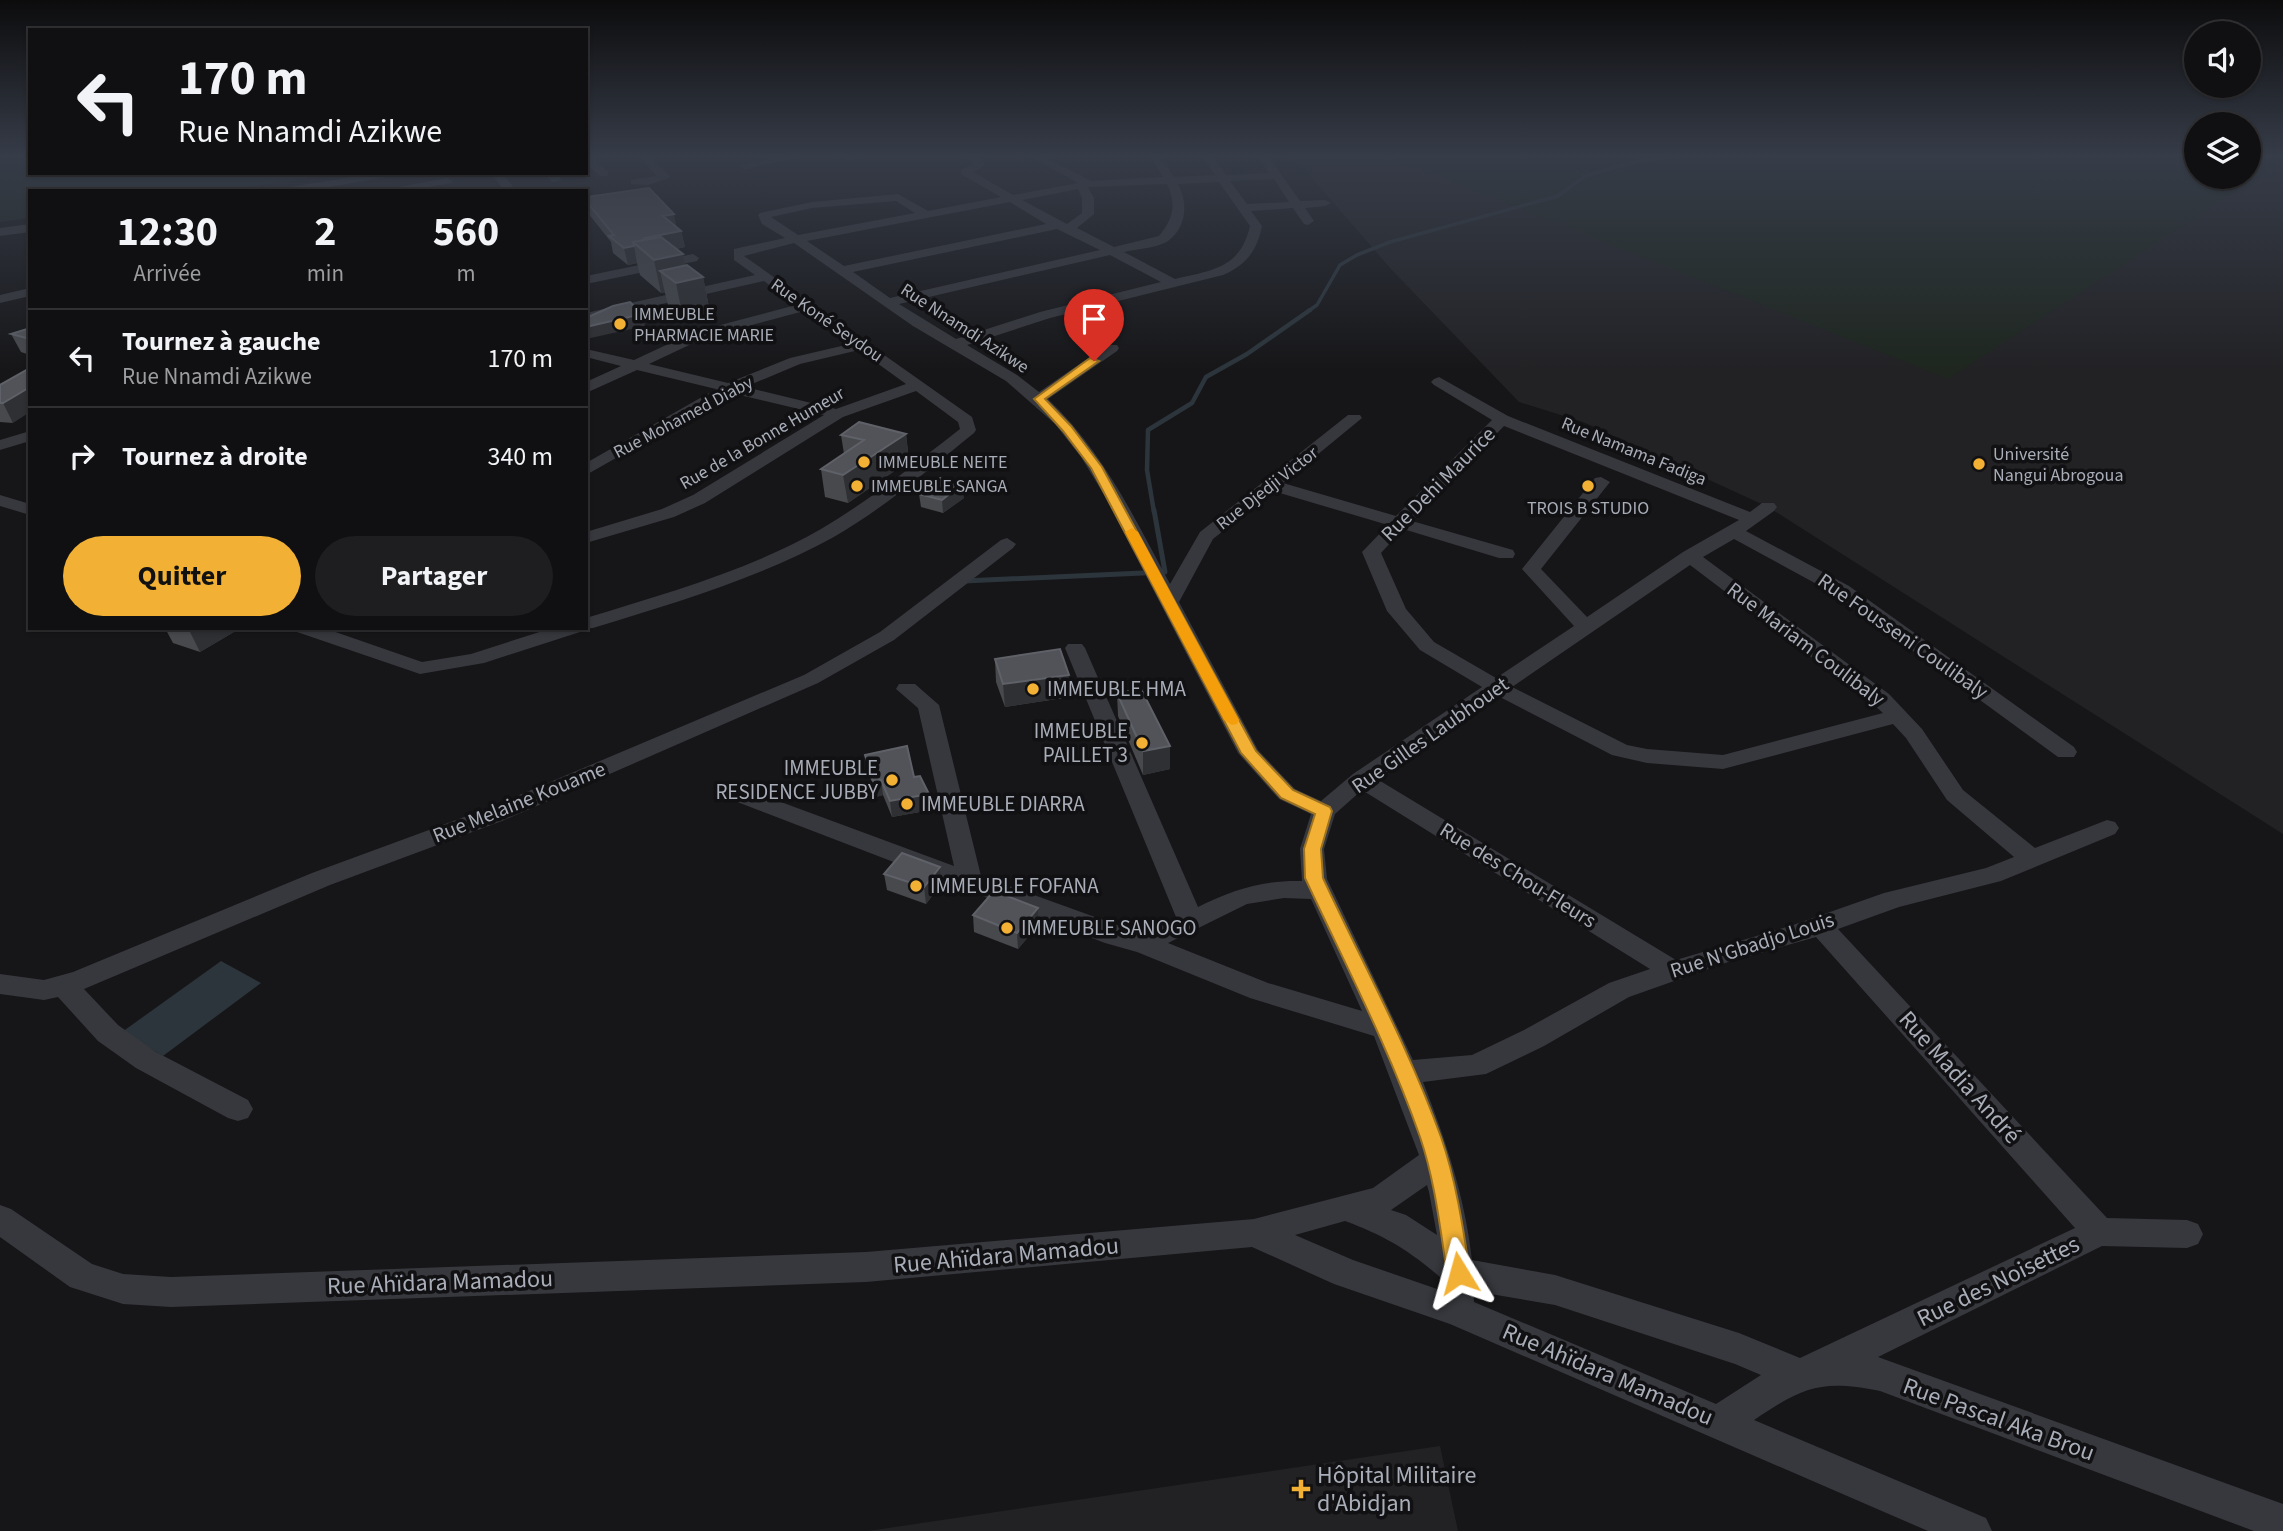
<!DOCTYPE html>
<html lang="fr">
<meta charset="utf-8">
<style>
:root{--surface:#101012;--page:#1e1e20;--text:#f1f3f6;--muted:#9c9d9f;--line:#303032;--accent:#f2b134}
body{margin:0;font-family:"Source Sans 3",sans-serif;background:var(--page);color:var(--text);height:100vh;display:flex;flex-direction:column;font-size:26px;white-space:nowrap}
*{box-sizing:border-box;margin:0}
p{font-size:23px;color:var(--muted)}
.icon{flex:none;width:38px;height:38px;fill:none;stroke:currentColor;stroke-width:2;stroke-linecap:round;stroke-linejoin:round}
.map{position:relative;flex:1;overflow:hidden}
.details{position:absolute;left:28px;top:189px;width:560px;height:441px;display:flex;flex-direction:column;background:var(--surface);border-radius:0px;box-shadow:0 2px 5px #0004,0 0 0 2px var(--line)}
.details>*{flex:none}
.top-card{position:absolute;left:28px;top:28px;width:560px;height:147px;border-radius:0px;box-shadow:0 2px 5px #0004,0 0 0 2px var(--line);background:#101012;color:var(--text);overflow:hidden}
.fabs{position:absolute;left:2184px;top:21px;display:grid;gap:14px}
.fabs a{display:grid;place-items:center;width:77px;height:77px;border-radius:50%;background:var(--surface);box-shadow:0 2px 5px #0004,0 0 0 2px var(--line);font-size:35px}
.pin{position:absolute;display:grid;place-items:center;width:60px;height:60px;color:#fff;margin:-72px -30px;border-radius:50% 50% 50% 0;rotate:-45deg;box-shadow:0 0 7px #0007}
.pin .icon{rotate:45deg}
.me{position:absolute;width:77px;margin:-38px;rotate:352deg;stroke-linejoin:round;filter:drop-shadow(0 0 5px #0008)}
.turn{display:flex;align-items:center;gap:24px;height:147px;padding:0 35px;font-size:32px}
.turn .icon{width:91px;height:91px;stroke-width:2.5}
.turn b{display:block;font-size:49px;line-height:60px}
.eta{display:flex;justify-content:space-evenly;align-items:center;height:119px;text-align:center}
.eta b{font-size:42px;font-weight:700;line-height:49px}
.action{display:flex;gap:14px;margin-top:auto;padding:14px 35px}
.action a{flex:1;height:80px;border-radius:42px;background:var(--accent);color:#111;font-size:28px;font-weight:700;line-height:80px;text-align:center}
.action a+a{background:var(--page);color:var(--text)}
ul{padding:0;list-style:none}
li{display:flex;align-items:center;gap:21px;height:98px;padding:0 35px;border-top:2px solid var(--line)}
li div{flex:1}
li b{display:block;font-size:26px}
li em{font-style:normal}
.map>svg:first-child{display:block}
.built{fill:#222225}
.green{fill:#1e261f}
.water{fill:#2c353c}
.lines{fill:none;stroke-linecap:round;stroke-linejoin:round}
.stream-far2{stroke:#2c353c;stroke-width:3.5}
.stream-far1{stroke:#2c353c;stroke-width:4.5}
.stream{stroke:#2c353c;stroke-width:5}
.minor{fill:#37383d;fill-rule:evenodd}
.wall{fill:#47494d}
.shaded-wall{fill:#2f3033}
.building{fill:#525359;stroke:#5f6168;stroke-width:2}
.route{fill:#f2b134;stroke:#9d7322;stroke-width:2}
.slow{fill:#f59e0b}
.poi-dot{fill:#f2b134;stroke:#111113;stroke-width:2.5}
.labels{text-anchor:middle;stroke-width:7;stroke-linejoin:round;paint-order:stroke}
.far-poi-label{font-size:18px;fill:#a8adb8;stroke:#111113;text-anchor:start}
.far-street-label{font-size:18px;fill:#a8adb8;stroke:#111113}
.street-label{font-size:21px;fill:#a8adb8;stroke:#111113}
.poi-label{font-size:21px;fill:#a8adb8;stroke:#111113;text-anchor:start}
.near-street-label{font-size:24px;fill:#a8adb8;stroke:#111113}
.near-poi-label{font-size:24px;fill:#a8adb8;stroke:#111113;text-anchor:start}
</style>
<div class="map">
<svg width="2283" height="1531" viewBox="0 0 2283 1531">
<rect width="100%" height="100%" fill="#161618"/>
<!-- built -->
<path class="built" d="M1293,156H2196V177H2249V156H2283V834L1768,507L1583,422L1519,402L1390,268Z
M1440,1446L1458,1531H868Z"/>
<!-- green -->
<path class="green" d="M0,156H30V173H343L221,191H30V218L0,222Z
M1388,156H2196V177H2249V156H2283V161L1948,379Z"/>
<!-- water -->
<path class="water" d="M221,961L261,983L163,1056L122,1032Z"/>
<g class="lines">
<!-- stream-far2 -->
<path class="stream-far2" d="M1307,312L1317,305L1340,265L1357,255L1390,242L1558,196L1585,176L1635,162L1679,156"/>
<!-- stream-far1 -->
<path class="stream-far1" d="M1154,512L1147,470L1148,430L1192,403L1206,377L1247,354L1310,310"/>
<!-- stream -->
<path class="stream" d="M964,581L1165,572L1154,510"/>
<!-- minor -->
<path class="minor" d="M586,156H591L608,172V176H600L586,163Z
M638,156H649L671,177L648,185L631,184V180L657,176Z
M782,156H807L744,169L739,166Z
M837,156H862C857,161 842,161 837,156Z
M965,156H977L984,162V166L973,172L1013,195L1078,183L1030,156H1043L1091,181L1163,177L1150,156H1160L1174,177L1215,175L1202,156H1212L1226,175L1269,173L1258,156H1268L1300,201L1325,200L1331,203L1325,206L1305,208L1314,221L1308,225L1304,224L1293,208L1251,211L1262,226C1257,251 1246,265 1223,275L1050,318L967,345L1017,375L1039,392L1107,345H1117L1119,348L1117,351L1048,399C1103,451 1135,519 1170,584L1200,532L1348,415H1360L1362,418L1283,483L1396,516L1492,420L1434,385L1431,382L1434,379L1439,377L1508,416L1750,512L1762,503H1774L1777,507L1774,511L1746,531L1849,586L2074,747L2077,752L2074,757H2058L1835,594L1734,539L1703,557L1889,694L1922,729L1963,790L2035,848L2107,820L2115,822L2119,828L2115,834L2001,881L1899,907L1838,929L2107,1218L2187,1220L2198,1224L2203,1234L2198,1244L2187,1248L2102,1246L1878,1357L2283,1504V1531H2254L1880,1391C1821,1379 1803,1387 1754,1420L1986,1518L1992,1531H1928L1450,1324L1334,1284L1252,1247L866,1282L171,1307L123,1304L70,1287L0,1237V1205L11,1209L92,1264L123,1274L171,1277L866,1252L1254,1219L1373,1188L1419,1155L1374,1036L1250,998L1137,952L1105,943L719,795L715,790L719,785L727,783L735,785L954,866L918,708L896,689L899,684H915L939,705L981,876L1142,934L1176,917L1065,648L1068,644H1082L1085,648L1198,907C1232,890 1264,880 1302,881L1300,849L1311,814L1279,799L1238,753L1103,493L1081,457L1055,424L1006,381L913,326L794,243L744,256L972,417L976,430L974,433C928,470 883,509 832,538C757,579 674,603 593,628L582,629L580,632L484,663L420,674L297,632L294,628H324L422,662L471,654L552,628H586V618C666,593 748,571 821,529C870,500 915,464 960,429L958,422L916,391L843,417L705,503L674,517L586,543V532L662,509L693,495L824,415L731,393L586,475V463L716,389L637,370L586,393V382L621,366L586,357V349L634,360L694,332L796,305L764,281L586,321V313L755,275L734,260V249L785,238L762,224L758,215L760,213L812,202L898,194L928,211L1001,197L961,174V170L973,164ZM1274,179L1289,202L1247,204L1230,181ZM1219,182L1250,226C1240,269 1212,270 1175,279L1124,252C1136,249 1158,248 1168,241C1187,227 1188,202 1178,184ZM1167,184C1177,205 1173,219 1159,236L1114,247L1077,228L1094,214V198L1088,187ZM1078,189L1082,198V213L1067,224L1022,200ZM896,201L915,213L798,235L771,217L812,208ZM1010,202L1046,224L844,266L807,241ZM1057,229L1100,250L890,298L853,272ZM1110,255L1161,282L1040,312L956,339L899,304ZM804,311L850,344L790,358L728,383L649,364L704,338ZM859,350L906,384L836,409L745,387L800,364ZM1504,426L1739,520L1683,552L1587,617L1541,569L1610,482L1601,477L1595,478L1522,569L1574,626L1496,678L1434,642L1406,609L1381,553L1403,529L1499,558H1513L1515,554L1513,550L1412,521ZM1273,491L1388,525L1362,552L1387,611L1420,650L1482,687L1353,774L1321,801L1295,789L1258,750L1179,602L1213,539ZM1690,565L1873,704L1883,713L1723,755L1647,749L1627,745L1512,687ZM1498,696L1612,755L1647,763L1723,769L1893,724L1906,738L1947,800L2014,857L1986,868L1884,893L1793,925L1676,960L1377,779ZM1362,790L1650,969L1609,983L1524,1030L1472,1055L1413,1060L1327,879L1324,849L1335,814ZM1284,898L1311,899L1362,1011L1268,983L1168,943L1247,904ZM1816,937L2075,1228L1800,1358L1739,1333L1555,1275L1472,1260C1465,1197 1446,1141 1423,1082L1486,1074L1544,1046L1629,997L1725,963ZM1427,1185L1429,1192L1437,1235L1406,1215L1391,1210ZM1345,1221C1385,1236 1407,1249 1440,1277V1290L1353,1260L1295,1235ZM1473,1291L1555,1305L1735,1364L1761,1375L1716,1404L1474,1302Z
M379,173H408L307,191H278L283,188Z
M491,173H502L514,188L512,190H504Z
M544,173H555L562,180L552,182Z
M447,178L453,181L451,183L406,191H378Z
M30,224V232L0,236V228Z
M693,254L699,258L697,261L586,284V276Z
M30,288V296L0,303V295Z
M30,431V441L0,450V440Z
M0,495L30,504V515L0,506Z
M1007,538L1016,544L1013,548L894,640L818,683L502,821L330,885L84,989L118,1025L156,1052L248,1100L253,1109L248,1118L238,1121L228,1118L136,1068L98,1041L58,997L44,1000L0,994V974L44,980L73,972L312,873L486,809L804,675L880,632L1001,540Z"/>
</g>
<!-- wall -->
<path class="wall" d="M586,201L676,227L681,231L685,247L676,249L683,254L685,266L703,277L710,312L683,318L668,305L665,293H661L640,275L637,263L628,265L613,253L611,242L588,213Z
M30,328V355L21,352L11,334Z
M0,385L13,423L0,422Z
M906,434L909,461L848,503L825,497L821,469L844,454L841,435Z
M919,494L964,498L943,513L921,507Z
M165,628H239V629L200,652L173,643Z
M995,659L1069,675L1070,697L1005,707L996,682Z
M1117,693L1170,746V769L1143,775L1118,716Z
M865,755L914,777L929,794L931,810L892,817L883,795L876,797L868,770Z
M940,867L942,883L926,904L887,890L884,874Z
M1038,908L1039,924L1018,949L974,932L973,915Z"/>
<!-- shaded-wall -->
<path class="shaded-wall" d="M674,214L677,230L663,216Z
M681,231L685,247L654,253L645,238Z
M634,246L637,263L628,265L624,248Z
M683,254L688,280L703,277L710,312L683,318L676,283L660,271L665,293H661L654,260Z
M642,314L645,326L586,339V327Z
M30,387V412L13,423L3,403Z
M906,434L909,461L848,503L843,475Z
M962,484L964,498L943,513L942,500Z
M188,628H239V629L200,652Z
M1069,675L1070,697L1005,707L1003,684Z
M1170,746V769L1143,775V751Z
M881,780L883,795L876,797L873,781Z
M929,794L931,810L892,817L890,801Z
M940,867L942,883L926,904L924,887Z
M1038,908L1039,924L1018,949L1017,933Z"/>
<!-- building -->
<path class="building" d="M649,188L674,214L663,216L681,231L645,238L648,239L633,242L634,246L624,248L609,236L614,235L586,201V197Z
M661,237L683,254L654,260L633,242Z
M687,265L703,277L676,283L660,271Z
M630,302L642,314L586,327V318L613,306Z
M30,328V339L11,334Z
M30,368V387L3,403H0V385Z
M859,422L906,434L843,475L821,469L864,440L841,435Z
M940,478L962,484L942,500L919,494Z
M1060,649L1069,675L1003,684L995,659Z
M1141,689L1170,746L1143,751L1117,693Z
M907,746L914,777L920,776L929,794L890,801L881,780L873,781L865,755Z
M902,853L940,867L924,887L884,874Z
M994,891L1038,908L1017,933L973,915Z"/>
<!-- sky -->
<linearGradient id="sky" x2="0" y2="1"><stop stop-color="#0c0c0d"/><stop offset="0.42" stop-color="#363c48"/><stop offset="1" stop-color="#363c48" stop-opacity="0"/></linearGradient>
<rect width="2283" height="371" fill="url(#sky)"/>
<!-- route -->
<path class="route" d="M1090,358L1099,361L1045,399L1071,426L1102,467L1256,751L1293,790L1330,807L1332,811L1321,849L1323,878C1363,964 1409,1048 1441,1137C1456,1180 1463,1227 1470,1273L1467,1280L1459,1283L1451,1280L1447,1273C1440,1228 1435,1181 1420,1137C1389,1048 1345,964 1305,878L1304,849L1315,814L1281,798L1241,753L1091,468L1063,431L1034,399Z"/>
<!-- slow -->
<path class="slow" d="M1132,528L1138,532L1239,720L1237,724L1232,725L1224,720L1125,532Z"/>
<!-- markers -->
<g class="poi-dot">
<circle cx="620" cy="324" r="7"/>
<circle cx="864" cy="462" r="7"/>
<circle cx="1979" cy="464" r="7"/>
<circle cx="857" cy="486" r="7"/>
<circle cx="1588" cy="486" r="7"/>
<circle cx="1033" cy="689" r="7"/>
<circle cx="1142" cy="743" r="7"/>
<circle cx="892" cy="780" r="7"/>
<circle cx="907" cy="804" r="7"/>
<circle cx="916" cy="886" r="7"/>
<circle cx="1007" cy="928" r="7"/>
<path d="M1297.5 1478.5h7v7h7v7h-7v7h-7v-7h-7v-7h7z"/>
</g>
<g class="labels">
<!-- far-poi labels -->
<g class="far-poi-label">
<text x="634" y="320">IMMEUBLE<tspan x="634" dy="21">PHARMACIE MARIE</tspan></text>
<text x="1993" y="460">Université<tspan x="1993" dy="21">Nangui Abrogoua</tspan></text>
<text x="878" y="468">IMMEUBLE NEITE</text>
<text x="871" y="492">IMMEUBLE SANGA</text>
<text x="1588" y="514" text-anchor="middle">TROIS B STUDIO</text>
</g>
<!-- far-street labels -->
<g class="far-street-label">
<text transform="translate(827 320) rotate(35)" y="6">Rue Koné Seydou</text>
<text transform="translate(965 328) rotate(33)" y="6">Rue Nnamdi Azikwe</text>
<text transform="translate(683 417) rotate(-28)" y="6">Rue Mohamed Diaby</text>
<text transform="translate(762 438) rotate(-30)" y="6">Rue de la Bonne Humeur</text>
<text transform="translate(1634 451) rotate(22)" y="6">Rue Namama Fadiga</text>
<text transform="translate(1267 488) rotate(-38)" y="6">Rue Djedji Victor</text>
</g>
<!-- street labels -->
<g class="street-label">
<text transform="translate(1438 484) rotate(-45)" y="7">Rue Dehi Maurice</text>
<text transform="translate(1903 636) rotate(35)" y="7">Rue Fousseni Coulibaly</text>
<text transform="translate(1806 644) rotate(37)" y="7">Rue Mariam Coulibaly</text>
<text transform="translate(1430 735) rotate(-35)" y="7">Rue Gilles Laubhouet</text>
<text transform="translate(519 802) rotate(-22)" y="7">Rue Melaine Kouame</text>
<text transform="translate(1518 875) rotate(32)" y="7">Rue des Chou-Fleurs</text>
<text transform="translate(1752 945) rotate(-18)" y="7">Rue N'Gbadjo Louis</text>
</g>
<!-- poi labels -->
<g class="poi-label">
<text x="1047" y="696">IMMEUBLE HMA</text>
<text x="1128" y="738" text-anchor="end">IMMEUBLE<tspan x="1128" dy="24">PAILLET 3</tspan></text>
<text x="878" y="775" text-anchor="end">IMMEUBLE<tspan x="878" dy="24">RESIDENCE JUBBY</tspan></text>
<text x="921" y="811">IMMEUBLE DIARRA</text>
<text x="930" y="893">IMMEUBLE FOFANA</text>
<text x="1021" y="935">IMMEUBLE SANOGO</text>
</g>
<!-- near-street labels -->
<g class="near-street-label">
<text transform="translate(1960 1077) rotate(48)" y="8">Rue Madia André</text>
<text transform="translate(1006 1255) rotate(-5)" y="8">Rue Ahïdara Mamadou</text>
<text transform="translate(1998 1281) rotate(-26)" y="8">Rue des Noisettes</text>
<text transform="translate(440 1282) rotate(-2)" y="8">Rue Ahïdara Mamadou</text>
<text transform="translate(1608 1374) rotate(23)" y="8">Rue Ahïdara Mamadou</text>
<text transform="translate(1999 1419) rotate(20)" y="8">Rue Pascal Aka Brou</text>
</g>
<!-- near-poi labels -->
<g class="near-poi-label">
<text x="1317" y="1483">Hôpital Militaire<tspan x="1317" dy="28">d'Abidjan</tspan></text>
</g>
</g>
</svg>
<div class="fabs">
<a><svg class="icon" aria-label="sound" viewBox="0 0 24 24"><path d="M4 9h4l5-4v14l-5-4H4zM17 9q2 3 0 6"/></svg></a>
<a><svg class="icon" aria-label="layers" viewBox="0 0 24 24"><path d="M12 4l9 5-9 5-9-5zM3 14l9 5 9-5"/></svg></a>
</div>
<div class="pin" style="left:1094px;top:361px;background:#d93025"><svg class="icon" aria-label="arrive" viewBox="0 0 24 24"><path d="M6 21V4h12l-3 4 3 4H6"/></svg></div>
<svg class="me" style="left:1459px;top:1273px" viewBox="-20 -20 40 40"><path d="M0-17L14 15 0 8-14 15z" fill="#f2b134" stroke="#fff" stroke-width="4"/></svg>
<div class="top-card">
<div class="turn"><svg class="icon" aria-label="left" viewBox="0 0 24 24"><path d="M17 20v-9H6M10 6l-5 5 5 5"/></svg><div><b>170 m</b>Rue Nnamdi Azikwe</div></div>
</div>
<section class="details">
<div class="eta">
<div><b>12:30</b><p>Arrivée</p></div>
<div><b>2</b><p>min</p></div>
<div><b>560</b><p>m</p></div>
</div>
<ul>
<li><svg class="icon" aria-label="left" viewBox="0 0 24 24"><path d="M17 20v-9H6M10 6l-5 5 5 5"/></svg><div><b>Tournez à gauche</b><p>Rue Nnamdi Azikwe</p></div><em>170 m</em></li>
<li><svg class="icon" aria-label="right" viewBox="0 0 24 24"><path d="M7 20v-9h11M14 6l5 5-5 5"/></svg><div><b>Tournez à droite</b></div><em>340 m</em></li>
</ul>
<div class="action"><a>Quitter</a><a>Partager</a></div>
</section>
</div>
